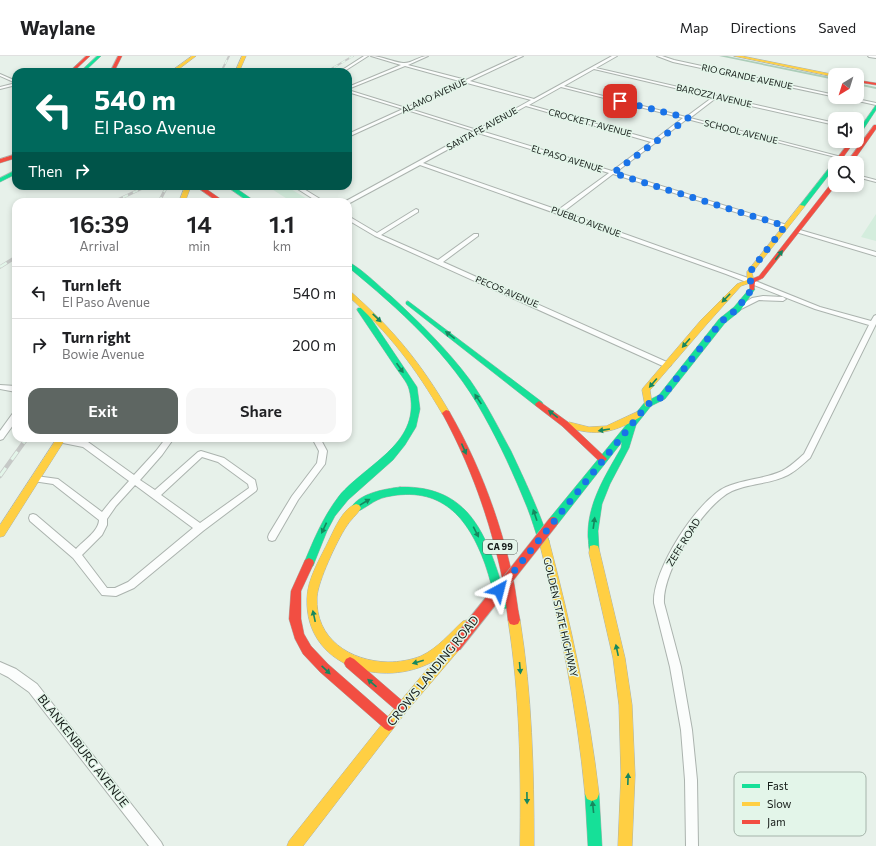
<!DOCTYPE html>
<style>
:root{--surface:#fff;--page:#f6f6f6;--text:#202124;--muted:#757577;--line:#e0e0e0;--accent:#5e6662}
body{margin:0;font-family:Commissioner,sans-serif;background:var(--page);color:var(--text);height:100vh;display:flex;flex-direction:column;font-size:15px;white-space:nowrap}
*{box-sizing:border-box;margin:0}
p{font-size:13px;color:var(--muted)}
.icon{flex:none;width:22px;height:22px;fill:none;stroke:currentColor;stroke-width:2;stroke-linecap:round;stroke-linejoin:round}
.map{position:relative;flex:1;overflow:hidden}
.drawer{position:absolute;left:12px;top:142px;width:340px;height:244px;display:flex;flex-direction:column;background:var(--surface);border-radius:12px;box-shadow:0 2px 6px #0003}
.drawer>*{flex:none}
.hud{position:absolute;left:12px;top:12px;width:340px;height:122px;border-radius:12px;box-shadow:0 2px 6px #0003;background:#00695c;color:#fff;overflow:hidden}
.needle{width:26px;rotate:218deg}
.buttons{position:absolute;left:828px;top:12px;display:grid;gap:8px}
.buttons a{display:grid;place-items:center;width:36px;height:36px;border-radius:8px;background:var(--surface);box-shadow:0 2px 6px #0003;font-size:20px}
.pin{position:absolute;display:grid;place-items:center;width:34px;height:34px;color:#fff;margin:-17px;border-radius:8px;box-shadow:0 2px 6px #0006}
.me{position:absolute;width:44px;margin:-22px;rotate:38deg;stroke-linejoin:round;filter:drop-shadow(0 0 3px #0008)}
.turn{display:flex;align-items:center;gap:14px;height:84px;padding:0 16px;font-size:18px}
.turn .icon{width:52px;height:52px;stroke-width:2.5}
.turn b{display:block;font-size:28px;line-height:34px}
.then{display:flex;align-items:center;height:38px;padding:0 16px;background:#0003;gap:8px;font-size:15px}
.eta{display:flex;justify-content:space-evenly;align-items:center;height:68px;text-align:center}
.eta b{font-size:24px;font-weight:600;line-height:28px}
.button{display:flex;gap:8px;margin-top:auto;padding:8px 16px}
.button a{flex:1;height:46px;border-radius:12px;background:var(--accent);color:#fff;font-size:16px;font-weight:600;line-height:46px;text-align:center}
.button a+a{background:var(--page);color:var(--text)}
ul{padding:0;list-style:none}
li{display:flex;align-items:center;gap:12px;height:52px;padding:0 16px;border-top:1px solid var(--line)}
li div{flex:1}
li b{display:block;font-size:15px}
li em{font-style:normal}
header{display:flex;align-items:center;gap:24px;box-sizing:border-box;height:56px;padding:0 20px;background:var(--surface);border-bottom:1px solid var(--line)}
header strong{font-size:19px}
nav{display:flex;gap:22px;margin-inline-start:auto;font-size:14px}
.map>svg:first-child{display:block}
.green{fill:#d4eddd}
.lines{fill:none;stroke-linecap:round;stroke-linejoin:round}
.canal{fill:#accdb9;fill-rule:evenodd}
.street-casing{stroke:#abb3ae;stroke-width:2}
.fast-casing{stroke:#abb3ae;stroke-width:1}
.slow-casing{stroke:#abb3ae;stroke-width:1}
.jam-casing{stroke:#abb3ae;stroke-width:1}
.street{fill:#fbfdfc;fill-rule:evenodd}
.fast{fill:#16e098;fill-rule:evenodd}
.slow{fill:#ffcf43;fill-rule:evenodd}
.jam{fill:#f24e42;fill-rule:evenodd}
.rail-far3-casing{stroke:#c6c9c7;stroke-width:2}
.rail-far2-casing{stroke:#c6c9c7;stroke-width:3}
.rail-far1-casing{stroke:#c6c9c7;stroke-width:3.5}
.rail-casing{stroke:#c6c9c7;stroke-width:4.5}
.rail-far3{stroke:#e3f5e9;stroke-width:1.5;stroke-dasharray:4.5;stroke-linecap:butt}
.rail-far2{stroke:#e3f5e9;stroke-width:2;stroke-dasharray:5.5;stroke-linecap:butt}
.rail-far1{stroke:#e3f5e9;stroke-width:2.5;stroke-dasharray:8;stroke-linecap:butt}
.rail{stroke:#e3f5e9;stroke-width:3;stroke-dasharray:10;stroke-linecap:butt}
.jam-bridge-far1-casing{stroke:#abb3ae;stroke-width:11;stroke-linecap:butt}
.jam-bridge-casing{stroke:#abb3ae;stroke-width:14;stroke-linecap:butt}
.jam-bridge-far1{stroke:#f24e42;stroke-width:10}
.jam-bridge{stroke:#f24e42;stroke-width:12}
.oneway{fill:#16875e}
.route{stroke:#1a73e8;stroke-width:7;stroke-dasharray:0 12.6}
.labels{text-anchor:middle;stroke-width:3;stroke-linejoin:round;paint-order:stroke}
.far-street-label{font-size:9px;fill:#151b18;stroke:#e3f5e9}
.shield{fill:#e3f5e9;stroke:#535c57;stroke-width:1}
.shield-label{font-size:9px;font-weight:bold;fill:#151b18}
.street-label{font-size:10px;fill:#151b18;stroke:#e3f5e9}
.near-street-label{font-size:12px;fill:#151b18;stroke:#e3f5e9}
.key{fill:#e3f5e9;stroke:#a5b4aa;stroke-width:1}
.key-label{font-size:11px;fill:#151b18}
</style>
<header>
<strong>Waylane</strong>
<nav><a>Map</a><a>Directions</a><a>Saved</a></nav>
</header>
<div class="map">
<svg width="876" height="790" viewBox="0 0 876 790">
<rect width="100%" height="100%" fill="#e7f1ea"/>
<!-- green -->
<path class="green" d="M267,130H286L312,146H292Z
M876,158V185L861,181Z"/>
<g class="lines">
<!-- canal -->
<path class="canal" d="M719,0H727L835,22V24Z
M857,27L876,31V33L857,29Z"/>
<!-- street casing -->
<g class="street-casing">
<path id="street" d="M364,0H368L343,16H339Z
M371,0C382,0 392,6 403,7C411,8 419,0 428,0L408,9L466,24L518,0H523L470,25L534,43L612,0H617L596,12L835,67V69L716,42L690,62L853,104L851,105L687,63L658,85V87H655L616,116L787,169V171H783L613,118L563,156L748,222L820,251L871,265L874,260L876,259V268L810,402C803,408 796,415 788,419C771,428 750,427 732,435C704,448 662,515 664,547L681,611L692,674L697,724L698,790H686L685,724L681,674L670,611L654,547C652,515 697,444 726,431C744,423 765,423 782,415C790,411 797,404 804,398L869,269L815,253L726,218L420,109L348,148V146H345L346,145L474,75L407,54L348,81V78L403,53L348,36V34L406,52L463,26L405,10L348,33V31L401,9ZM594,13L713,41L686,61L564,30ZM467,27L531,44L477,74L410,53ZM561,31L683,62L654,84L529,49ZM526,50L651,86L612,115L481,75ZM478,77L609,117L558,154L423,107Z
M657,0H662L674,4L835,39L836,41L673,6Z
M868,0H876V2L869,1Z
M0,18L16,25V29L0,33V31L16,27L0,20Z
M840,41H848L876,47V49Z
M857,119L876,124V126L857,121Z
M293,130H299L325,146H318Z
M416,153L418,154V156L381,179L438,204L474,178H478V180L443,206L669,307L671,309L669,311H665L375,180L348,164V160L350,161L377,177Z
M796,174H800L876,196V200L796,176Z
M763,240L783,241L786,243L783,245L759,244L739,254H735L734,253L752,242Z
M0,329L16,330V336L0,333Z
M16,356V365L3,383L0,384V375L13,357Z
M58,382H67L88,386L134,419L156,395L166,382H174L162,399L140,424L155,434L198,396L201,395L224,402L255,424L257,433L256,435L203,475L134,532L116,540L102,539L73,502L30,465L29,462L30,459L33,458L36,459L76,493C83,485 99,475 99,464L53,428L33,425L32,423L33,421L36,420L58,423L102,456L110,446L129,425L83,391L58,386L57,384ZM202,401L218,406L248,428L249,432L200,467L161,439ZM135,429L193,472L128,526L115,532H107L82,499L102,479L107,469V463L116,450Z
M312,382H320L327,395L325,408L298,444L275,484L272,485L269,484L268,481L269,478L292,440L317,407L319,395Z
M0,606L16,613L37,628L161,786L163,790H149L29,636L8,621L0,617Z"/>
</g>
<!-- fast casing -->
<g class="fast-casing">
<path id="fast" d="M97,0H101L84,16H80Z
M876,49V54L859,80L857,81V76Z
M833,107H837H835V111L804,151H800V149Z
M16,114V118L0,126V122Z
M226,130H233L256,146H249Z
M348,206C359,210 381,232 391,240C419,266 447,293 470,324C486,347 498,371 511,395C525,425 539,454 549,485L548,488L544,489L540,488C535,476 532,463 527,451C514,419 500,388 483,358C451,299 399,253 348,211Z
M752,231L755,233L740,255L725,267L665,343L651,350L636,369L629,392L610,428L602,448L598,475L599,493L598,496L594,497L590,496C588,491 589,486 588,481C587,448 605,420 621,392L622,386L557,469L553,470L549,469L548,466L549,463L645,346L659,339L719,263L734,251L750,232Z
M408,245L542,346L543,348L542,350H536L406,248V246Z
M358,252H364L417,331L420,353L416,371L405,389L393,404L348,444L335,460L327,475L313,510L309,512L305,510L304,507C314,483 323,461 339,440C368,406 423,387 409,333C407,326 400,318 396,312C383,293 370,273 357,254Z
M400,431C476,429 489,489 508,548L507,552L503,553L499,552C493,538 490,522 485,508C468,461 441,429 386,441C373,444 367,452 356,456L353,455L351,452C359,437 385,433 400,431Z
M592,731L597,733L599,738L602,790H588L585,738L587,733Z"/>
</g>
<!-- slow casing -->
<g class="slow-casing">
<path id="slow" d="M192,0H196L175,16H170Z
M242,0H246L239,16H235Z
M734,0H742L836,19L835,21Z
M185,130H191L185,146H179Z
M800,149L805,150L752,217L754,225L753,226L741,230L707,268L650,334L652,348L648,351L645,350L642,334L643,332L701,264L737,228L747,224V216Z
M348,234L350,235C393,273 421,307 450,357L449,359H443C415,311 390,278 348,240Z
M639,355L642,356L643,358L642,360C614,377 597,381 566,371L565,369L569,366L589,371L606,370Z
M57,382H66L4,480L0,481V469Z
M356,448L359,449L361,452C357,459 350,464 346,471C337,485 318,525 317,541C315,583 350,605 388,606C399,606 411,604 421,600C438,592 450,577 463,565L467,564L471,565L473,569L471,573L458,586L461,590L459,594L406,656L303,790H287L289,785L398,648L434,605C382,634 305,610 307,543C307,523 321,501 329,484C335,472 343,452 356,448Z
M544,481L548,482L549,485C571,568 589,652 599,738L597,743L592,745L587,743L585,738C577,652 560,569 539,485L540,482Z
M594,489L598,490L599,493L625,602L632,649L635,719L632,790H618L621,719L619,649L613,602L589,497L590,490Z
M514,559L518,560L520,564C532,639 534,714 534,790H520C521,714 520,639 508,564L510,560Z"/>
</g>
<!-- jam casing -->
<g class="jam-casing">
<path id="jam" d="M86,0H90L73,16H69Z
M118,0H122L114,16H110Z
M857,24L876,27V29L857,26Z
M874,69H876V73L852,107H846Z
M850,85H855L839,107L834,108V106Z
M16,98V102L0,107V103Z
M835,124L836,129L763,222L755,226L754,234H750L749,224L759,220L833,125Z
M195,130H202L225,146H218Z
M539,345L568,366L605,401L607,403L605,405H599L562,370L536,350L535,348Z
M446,354L449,355C479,407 500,463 513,522C516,536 517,550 520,564L518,568L514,569L510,568L508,564C506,550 505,535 502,521C490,464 470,408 442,357Z
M309,502L313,504L314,507L301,535V563L304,578L311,590L328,608L393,665L395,669L393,673L389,675L385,673L320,616L303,598L295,583L289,563L291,535L305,504Z
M350,601L354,603L406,648L408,652L406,656L402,658L398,656L346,611L344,607L346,603Z"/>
</g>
<!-- street -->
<use href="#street" class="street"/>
<!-- fast -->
<use href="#fast" class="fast"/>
<!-- slow -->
<use href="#slow" class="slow"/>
<!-- jam -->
<use href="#jam" class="jam"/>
<!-- rail-far3 casing -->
<g class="rail-far3-casing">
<path id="rail-far3" d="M221,16L229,0
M326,16L353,0"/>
</g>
<!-- rail-far2 casing -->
<g class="rail-far2-casing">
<path id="rail-far2" d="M113,146L147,130
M159,146L167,130
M14,202L16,201"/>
</g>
<!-- rail-far1 casing -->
<g class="rail-far1-casing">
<path id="rail-far1" d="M0,211L16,201"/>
</g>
<!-- rail casing -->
<g class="rail-casing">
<path id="rail" d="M0,420L27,382"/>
</g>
<!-- rail-far3 -->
<use href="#rail-far3" class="rail-far3"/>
<!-- rail-far2 -->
<use href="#rail-far2" class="rail-far2"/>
<!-- rail-far1 -->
<use href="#rail-far1" class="rail-far1"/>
<!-- rail -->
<use href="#rail" class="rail"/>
<!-- jam-bridge-far1 casing -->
<g class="jam-bridge-far1-casing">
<path id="jam-bridge-far1" d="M493,542L553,466"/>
</g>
<!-- jam-bridge casing -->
<g class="jam-bridge-casing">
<path id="jam-bridge" d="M455,590L494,541"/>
</g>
<!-- jam-bridge-far1 -->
<use href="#jam-bridge-far1" class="jam-bridge-far1"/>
<!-- jam-bridge -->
<use href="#jam-bridge" class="jam-bridge"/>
</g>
<!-- one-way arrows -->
<defs><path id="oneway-solid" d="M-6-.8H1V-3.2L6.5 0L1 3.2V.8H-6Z"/></defs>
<g class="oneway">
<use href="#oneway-solid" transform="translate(779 199) rotate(-52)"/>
<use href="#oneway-solid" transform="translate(726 242) rotate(134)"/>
<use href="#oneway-solid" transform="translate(377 262) rotate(44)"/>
<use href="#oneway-solid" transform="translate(450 279) rotate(-142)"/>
<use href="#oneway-solid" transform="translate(686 287) rotate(131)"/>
<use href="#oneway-solid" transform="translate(400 312) rotate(55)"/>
<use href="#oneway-solid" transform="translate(653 327) rotate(130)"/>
<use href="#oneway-solid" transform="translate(478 343) rotate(-124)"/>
<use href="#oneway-solid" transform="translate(553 358) rotate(-143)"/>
<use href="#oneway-solid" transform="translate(604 374) rotate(171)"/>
<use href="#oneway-solid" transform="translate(464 393) rotate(66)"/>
<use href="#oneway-solid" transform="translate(365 446) rotate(-31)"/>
<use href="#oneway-solid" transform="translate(535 459) rotate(-109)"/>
<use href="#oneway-solid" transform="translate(594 467) rotate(-82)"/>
<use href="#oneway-solid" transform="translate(324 472) rotate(115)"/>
<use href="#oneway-solid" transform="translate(476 476) rotate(63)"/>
<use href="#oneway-solid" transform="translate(314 560) rotate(-102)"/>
<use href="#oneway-solid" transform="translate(617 594) rotate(-102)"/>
<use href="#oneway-solid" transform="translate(418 606) rotate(164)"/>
<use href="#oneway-solid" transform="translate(520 612) rotate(85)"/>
<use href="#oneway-solid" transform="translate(326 614) rotate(43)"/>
<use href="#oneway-solid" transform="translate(372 627) rotate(-139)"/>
<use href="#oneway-solid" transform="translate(628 723) rotate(-88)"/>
<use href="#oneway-solid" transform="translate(527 742) rotate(89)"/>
<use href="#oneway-solid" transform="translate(593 751) rotate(-96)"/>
</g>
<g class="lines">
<!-- route -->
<path class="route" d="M499,534L648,348L662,341L713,276L722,265L737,253L752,233L749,217L785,170L613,117L688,62L620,45"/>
</g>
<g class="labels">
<!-- far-street labels -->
<g class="far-street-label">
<text transform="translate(747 21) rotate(12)" y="3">RIO GRANDE AVENUE</text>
<text transform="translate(434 40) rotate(-25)" y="3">ALAMO AVENUE</text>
<text transform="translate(714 40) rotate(13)" y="3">BAROZZI AVENUE</text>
<text transform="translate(590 67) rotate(15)" y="3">CROCKETT AVENUE</text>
<text transform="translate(482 73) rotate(-29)" y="3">SANTA FE AVENUE</text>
<text transform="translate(741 76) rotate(14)" y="3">SCHOOL AVENUE</text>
<text transform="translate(567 103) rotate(17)" y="3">EL PASO AVENUE</text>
<text transform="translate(586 166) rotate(20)" y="3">PUEBLO AVENUE</text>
<text transform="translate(507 236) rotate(23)" y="3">PECOS AVENUE</text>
</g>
<!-- shield labels -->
<rect class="shield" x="483" y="484" width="34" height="14" rx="3"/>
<g class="shield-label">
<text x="500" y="494">CA 99</text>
</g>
<!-- street labels -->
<g class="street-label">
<text transform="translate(683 486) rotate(-58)" y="4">ZEFF ROAD</text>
<text transform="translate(561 561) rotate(77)" y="4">GOLDEN STATE HIGHWAY</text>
</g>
<!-- near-street labels -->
<g class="near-street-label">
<text transform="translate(433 615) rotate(-51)" y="4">CROWS LANDING ROAD</text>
<text transform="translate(83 695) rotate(52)" y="4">BLANKENBURG AVENUE</text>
</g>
</g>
<!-- legend -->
<rect x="734" y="716" width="132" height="64" rx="6" class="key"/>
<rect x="742" y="728" width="18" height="4" fill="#16e098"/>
<rect x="742" y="746" width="18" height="4" fill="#ffcf43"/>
<rect x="742" y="764" width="18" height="4" fill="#f24e42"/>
<g class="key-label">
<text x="767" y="734">Fast</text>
<text x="767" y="752">Slow</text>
<text x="767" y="770">Jam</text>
</g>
</svg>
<div class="buttons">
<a><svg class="needle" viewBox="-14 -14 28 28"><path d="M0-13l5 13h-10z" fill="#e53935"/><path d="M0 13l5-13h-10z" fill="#757577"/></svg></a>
<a><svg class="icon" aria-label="sound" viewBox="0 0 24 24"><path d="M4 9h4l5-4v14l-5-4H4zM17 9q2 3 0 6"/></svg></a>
<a><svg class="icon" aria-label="search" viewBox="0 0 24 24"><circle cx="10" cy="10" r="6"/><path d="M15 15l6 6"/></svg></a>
</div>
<div class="pin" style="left:620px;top:45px;background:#d93025"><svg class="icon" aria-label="arrive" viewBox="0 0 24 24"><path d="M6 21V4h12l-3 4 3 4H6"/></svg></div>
<svg class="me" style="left:499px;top:534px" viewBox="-20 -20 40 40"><path d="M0-17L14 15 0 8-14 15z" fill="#1a73e8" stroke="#fff" stroke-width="4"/></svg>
<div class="hud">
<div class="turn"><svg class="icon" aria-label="left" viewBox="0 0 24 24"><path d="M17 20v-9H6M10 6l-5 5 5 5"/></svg><div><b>540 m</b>El Paso Avenue</div></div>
<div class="then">Then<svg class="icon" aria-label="right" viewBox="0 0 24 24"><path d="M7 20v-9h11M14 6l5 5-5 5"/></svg></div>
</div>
<section class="drawer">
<div class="eta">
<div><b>16:39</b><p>Arrival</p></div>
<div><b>14</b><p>min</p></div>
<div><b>1.1</b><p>km</p></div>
</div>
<ul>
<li><svg class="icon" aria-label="left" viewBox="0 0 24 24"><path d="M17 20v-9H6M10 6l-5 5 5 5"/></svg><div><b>Turn left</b><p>El Paso Avenue</p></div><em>540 m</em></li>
<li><svg class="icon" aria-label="right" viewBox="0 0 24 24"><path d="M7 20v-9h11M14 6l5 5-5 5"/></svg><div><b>Turn right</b><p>Bowie Avenue</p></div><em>200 m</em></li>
</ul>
<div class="button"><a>Exit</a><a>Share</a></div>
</section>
</div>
